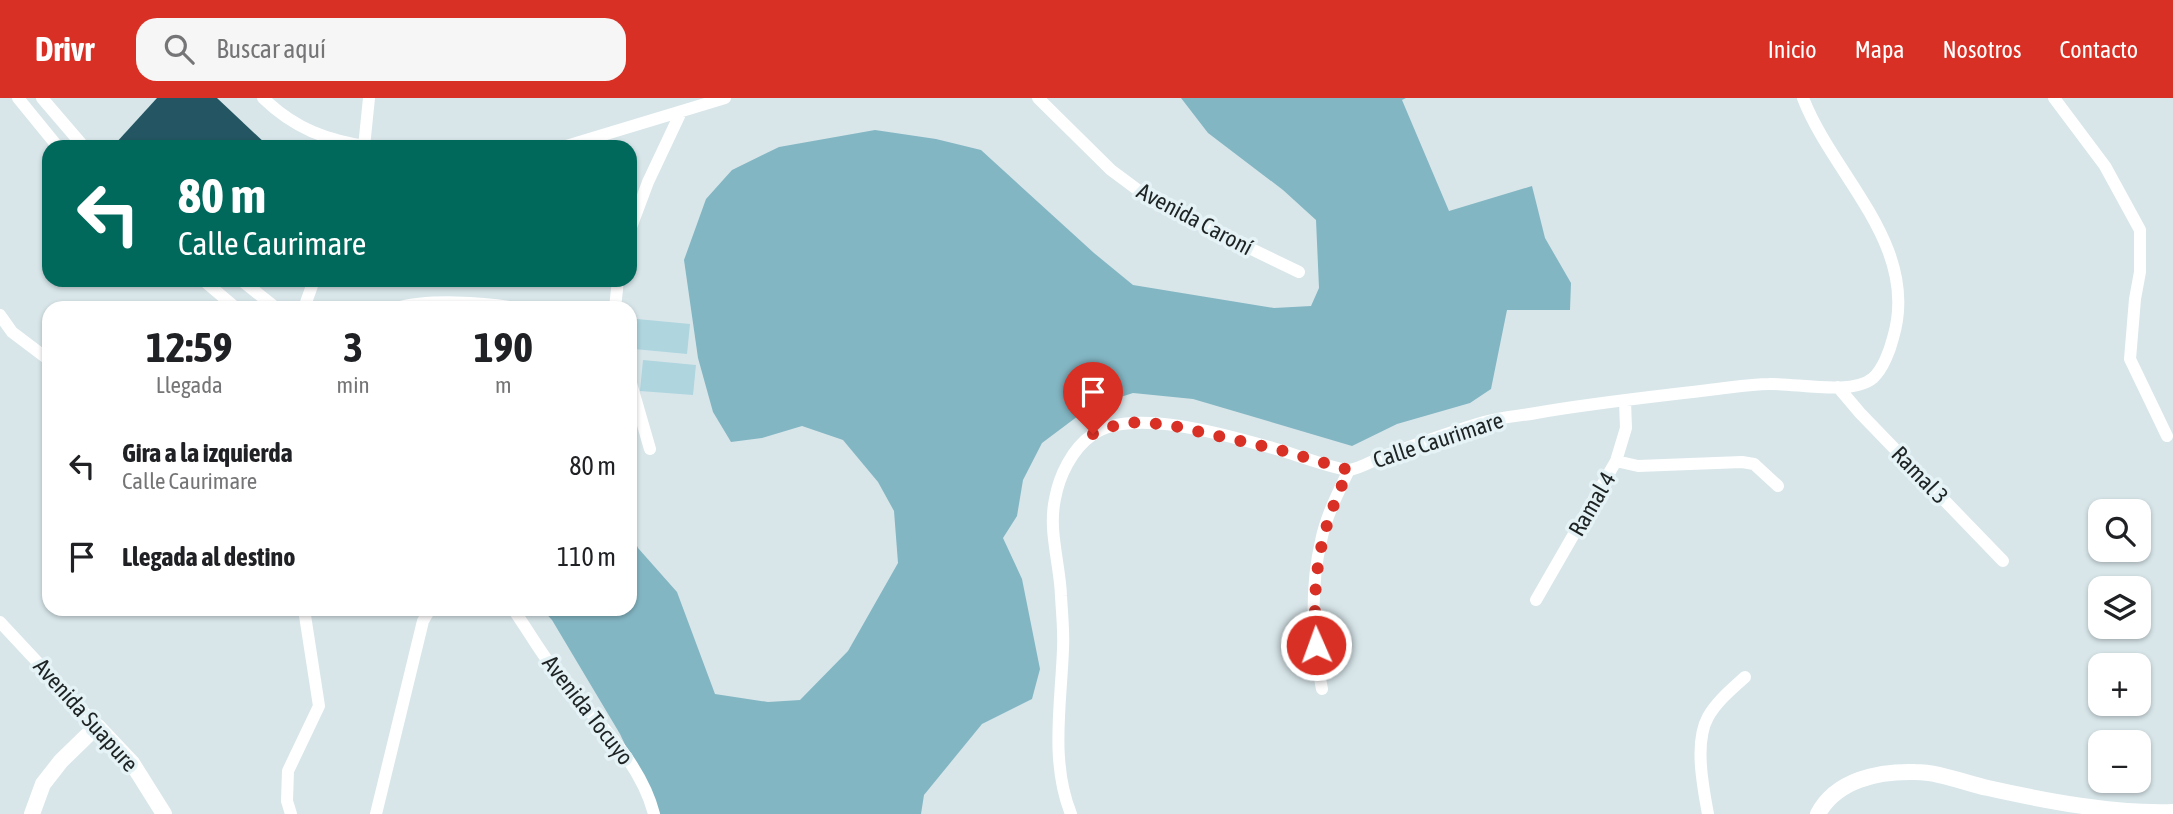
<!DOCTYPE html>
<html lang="es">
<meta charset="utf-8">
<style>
:root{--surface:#fff;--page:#f6f6f6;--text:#202124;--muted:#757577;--accent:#d93025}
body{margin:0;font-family:"Asap Condensed",sans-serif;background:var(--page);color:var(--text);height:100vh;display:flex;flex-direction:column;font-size:26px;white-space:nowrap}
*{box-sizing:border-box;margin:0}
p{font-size:23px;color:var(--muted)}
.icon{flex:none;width:38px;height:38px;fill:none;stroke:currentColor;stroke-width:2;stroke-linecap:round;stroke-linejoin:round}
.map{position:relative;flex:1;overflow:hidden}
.details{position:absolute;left:42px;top:203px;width:595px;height:315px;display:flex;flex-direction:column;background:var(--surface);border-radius:21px;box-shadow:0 2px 5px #0004}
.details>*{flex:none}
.top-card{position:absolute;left:42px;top:42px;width:595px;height:147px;border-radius:21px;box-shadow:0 2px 5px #0004;background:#00695c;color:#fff;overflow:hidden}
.fabs{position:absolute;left:2088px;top:401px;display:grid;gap:14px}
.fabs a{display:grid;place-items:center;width:63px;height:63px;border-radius:14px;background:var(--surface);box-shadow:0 2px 5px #0004;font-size:35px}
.pin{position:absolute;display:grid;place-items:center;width:60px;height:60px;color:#fff;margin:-72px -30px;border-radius:50% 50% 50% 0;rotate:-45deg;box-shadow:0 0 7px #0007}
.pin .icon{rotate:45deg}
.me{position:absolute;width:77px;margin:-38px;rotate:358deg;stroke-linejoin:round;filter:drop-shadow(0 0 5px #0008)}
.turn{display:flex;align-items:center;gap:24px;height:147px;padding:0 21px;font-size:32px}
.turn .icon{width:91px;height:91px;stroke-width:2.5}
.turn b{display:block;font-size:49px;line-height:60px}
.eta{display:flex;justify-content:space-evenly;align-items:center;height:119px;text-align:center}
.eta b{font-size:42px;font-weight:700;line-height:49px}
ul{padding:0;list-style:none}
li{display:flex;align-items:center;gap:21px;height:91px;padding:0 21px}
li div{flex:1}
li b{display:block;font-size:26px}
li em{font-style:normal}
header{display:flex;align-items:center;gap:42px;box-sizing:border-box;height:98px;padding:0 35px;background:var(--accent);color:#fff}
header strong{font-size:33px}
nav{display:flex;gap:38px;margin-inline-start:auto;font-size:24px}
.search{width:490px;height:63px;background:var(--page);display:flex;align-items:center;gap:18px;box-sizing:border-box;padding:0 24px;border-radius:21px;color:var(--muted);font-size:26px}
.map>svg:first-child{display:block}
.green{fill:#afd5df}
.forest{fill:#83b6c3}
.building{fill:#235662}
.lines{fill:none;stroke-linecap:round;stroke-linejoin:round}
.minor{stroke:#fff;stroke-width:12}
.tertiary{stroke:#fff;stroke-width:16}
.route{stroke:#d93025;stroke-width:12;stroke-dasharray:0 21.6}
.labels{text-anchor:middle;stroke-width:7;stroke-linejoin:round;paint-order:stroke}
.street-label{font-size:23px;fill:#1e2324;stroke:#e5f3f7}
</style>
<header>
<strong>Drivr</strong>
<div class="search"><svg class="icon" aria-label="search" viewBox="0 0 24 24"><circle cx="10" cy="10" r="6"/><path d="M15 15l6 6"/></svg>Buscar aquí</div>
<nav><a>Inicio</a><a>Mapa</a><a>Nosotros</a><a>Contacto</a></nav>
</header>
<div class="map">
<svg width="2173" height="716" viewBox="0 0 2173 716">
<rect width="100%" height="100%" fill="#d8e6ea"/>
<!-- green -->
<path class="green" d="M637,221L690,226L687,256L634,251Z
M643,262L696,267L693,297L640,293Z"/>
<!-- forest -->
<path class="forest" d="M1181,0H1406L1402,2L1449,113L1532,88L1545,140L1571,185L1570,212H1507L1491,291L1470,305L1397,326L1352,348L1193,301L1133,295L1090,309L1042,345L1023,382L1017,418L1003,440L1022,481L1040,571L1032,601L982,626L924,697L921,716H658L620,636L552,522L542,511H630V433L638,450L677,494L715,596L768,604L800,602L848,553L898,465L894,413L878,384L843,342L802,328L762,340L731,344L713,314L698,260L684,162L706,101L732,72L779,49L875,32L936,41L981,52L1094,155L1133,187L1274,210L1311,208L1319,190L1316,122L1283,92L1208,35Z"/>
<!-- building -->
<path class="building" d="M157,0H217L267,47L265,49H118L115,46Z"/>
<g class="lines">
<!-- minor -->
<path class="minor" d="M18,0L58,49
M42,0L84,49
M263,0C295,31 326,42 370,49
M1038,0L1111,72L1154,104L1299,174
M2054,0L2105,68L2140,132V174L2135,201L2130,261L2167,338
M364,49L369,0
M563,49L725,0
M630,132L648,84L681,14
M203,182L236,210
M241,182L276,210
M304,210L314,182
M397,210C427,201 484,204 515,210
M615,210L618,182
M0,217L12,234L49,262
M630,282L650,351
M1838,289L1860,315L2003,463
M1616,363L1638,368L1742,364L1754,366L1778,388
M1536,502L1616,363L1626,330L1625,303
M513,511C528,532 540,554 556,574C591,618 640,661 654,716
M0,524L97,628
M1322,591C1312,545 1310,490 1321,443C1326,418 1338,395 1349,372
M291,716L287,703L288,673L319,608L304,511
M376,716L423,523L430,511
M1071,716C1050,664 1061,606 1063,551C1064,534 1062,516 1061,498C1060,466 1048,433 1055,401C1059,378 1072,351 1092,337C1133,307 1237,340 1283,353C1296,357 1338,372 1349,372C1359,371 1374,362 1384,358C1417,346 1450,334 1484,324C1501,319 1519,318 1536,315C1593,305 1651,299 1709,292C1729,290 1749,286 1769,286C1796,285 1852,298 1873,280C1883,271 1890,252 1893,240C1921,148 1833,78 1803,0
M1708,716C1703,689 1694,644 1708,619C1717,603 1732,591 1745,579"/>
<!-- tertiary -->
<path class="tertiary" d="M32,716L43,686L61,663L97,628L132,665L164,716
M1818,716C1836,682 1878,673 1915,674C1939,674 1965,685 1988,690C2046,703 2114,716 2173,714"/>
</g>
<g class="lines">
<!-- route -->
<path class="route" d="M1093,336L1116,327L1139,324L1170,327L1280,352L1349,372C1319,434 1312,478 1316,547"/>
</g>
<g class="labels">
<!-- street labels -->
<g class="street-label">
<text transform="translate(1195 121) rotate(28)" y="8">Avenida Caroní</text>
<text transform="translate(1438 342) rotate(-18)" y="8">Calle Caurimare</text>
<text transform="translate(1920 377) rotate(46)" y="8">Ramal 3</text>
<text transform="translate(1592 406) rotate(-60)" y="8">Ramal 4</text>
<text transform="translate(588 612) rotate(52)" y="8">Avenida Tocuyo</text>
<text transform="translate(86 617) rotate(48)" y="8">Avenida Suapure</text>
</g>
</g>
</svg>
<div class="fabs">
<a><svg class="icon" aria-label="search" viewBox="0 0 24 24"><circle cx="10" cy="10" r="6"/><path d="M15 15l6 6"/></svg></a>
<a><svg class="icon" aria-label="layers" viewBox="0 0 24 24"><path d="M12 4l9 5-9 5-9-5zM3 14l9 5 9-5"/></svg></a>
<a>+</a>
<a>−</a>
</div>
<div class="pin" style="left:1093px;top:336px;background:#d93025"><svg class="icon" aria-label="arrive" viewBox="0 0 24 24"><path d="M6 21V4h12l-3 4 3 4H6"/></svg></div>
<svg class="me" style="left:1316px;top:547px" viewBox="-20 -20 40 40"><circle r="17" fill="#d93025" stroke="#fff" stroke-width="3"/><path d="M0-11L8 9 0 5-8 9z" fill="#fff"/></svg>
<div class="top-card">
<div class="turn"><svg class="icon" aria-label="left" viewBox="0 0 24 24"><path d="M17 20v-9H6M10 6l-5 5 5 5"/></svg><div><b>80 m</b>Calle Caurimare</div></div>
</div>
<section class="details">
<div class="eta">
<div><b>12:59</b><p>Llegada</p></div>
<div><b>3</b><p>min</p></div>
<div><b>190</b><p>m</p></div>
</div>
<ul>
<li><svg class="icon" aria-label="left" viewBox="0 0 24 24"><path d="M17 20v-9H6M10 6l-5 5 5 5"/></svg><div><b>Gira a la izquierda</b><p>Calle Caurimare</p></div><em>80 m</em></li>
<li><svg class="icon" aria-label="arrive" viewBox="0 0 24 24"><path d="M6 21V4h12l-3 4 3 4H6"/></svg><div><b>Llegada al destino</b></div><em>110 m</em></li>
</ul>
</section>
</div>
